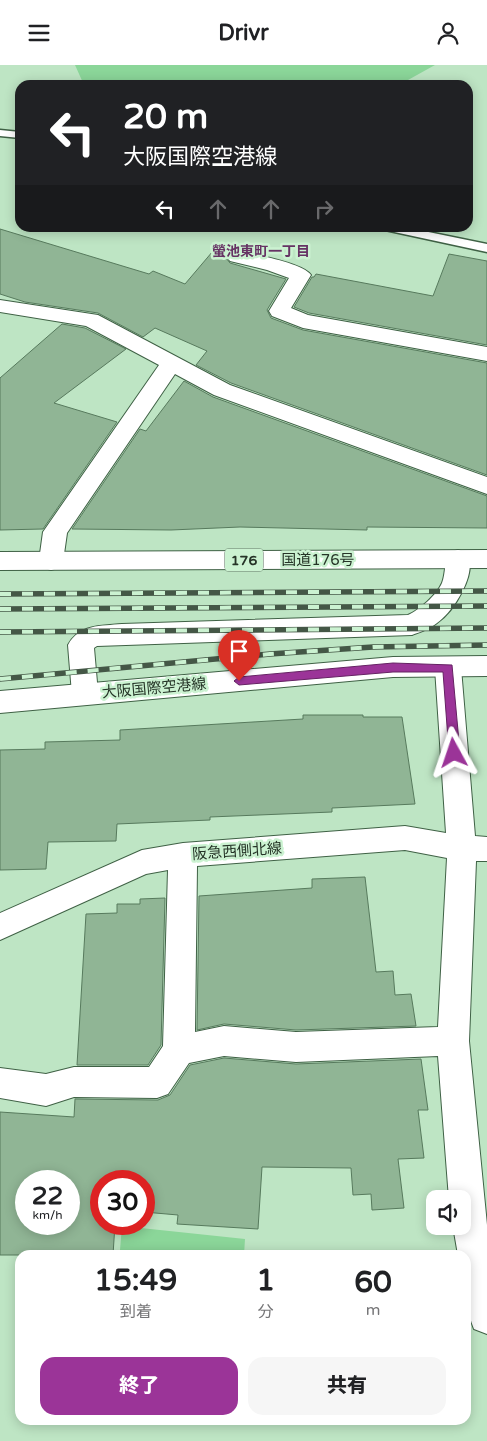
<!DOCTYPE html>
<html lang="ja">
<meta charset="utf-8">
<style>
:root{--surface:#fff;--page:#f6f6f6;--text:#202124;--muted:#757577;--accent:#9b3498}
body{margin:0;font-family:"Varela Round","Noto Sans JP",sans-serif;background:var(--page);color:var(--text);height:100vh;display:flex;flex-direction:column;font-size:19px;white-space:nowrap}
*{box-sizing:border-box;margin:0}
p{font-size:16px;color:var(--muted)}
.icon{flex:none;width:28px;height:28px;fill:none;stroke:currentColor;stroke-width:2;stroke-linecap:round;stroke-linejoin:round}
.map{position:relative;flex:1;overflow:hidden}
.drawer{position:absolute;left:15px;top:1185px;width:456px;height:175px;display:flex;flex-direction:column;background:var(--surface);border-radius:15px;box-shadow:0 2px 12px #0003}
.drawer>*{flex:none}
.guide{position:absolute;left:15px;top:15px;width:458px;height:152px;border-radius:15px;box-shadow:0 2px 12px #0003;background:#202124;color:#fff;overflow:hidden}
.controls{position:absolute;left:426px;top:1125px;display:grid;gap:10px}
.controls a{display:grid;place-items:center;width:45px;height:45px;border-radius:10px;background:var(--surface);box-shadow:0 2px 12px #0003;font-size:25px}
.speed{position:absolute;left:15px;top:1105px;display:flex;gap:10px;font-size:25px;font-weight:700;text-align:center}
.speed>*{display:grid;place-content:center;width:65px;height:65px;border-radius:50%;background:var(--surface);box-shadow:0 2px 12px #0003;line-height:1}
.speed small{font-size:12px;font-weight:400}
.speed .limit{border:8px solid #d22;background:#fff;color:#111}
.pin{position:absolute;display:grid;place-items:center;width:42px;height:42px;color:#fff;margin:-51px -21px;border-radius:50% 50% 50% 0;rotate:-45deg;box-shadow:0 0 5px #0007}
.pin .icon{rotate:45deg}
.me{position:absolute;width:55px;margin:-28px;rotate:355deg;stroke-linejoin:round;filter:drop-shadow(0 0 4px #0008)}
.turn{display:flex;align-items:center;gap:18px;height:105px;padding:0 25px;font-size:22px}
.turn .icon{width:65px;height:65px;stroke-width:2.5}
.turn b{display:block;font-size:35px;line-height:42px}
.lanes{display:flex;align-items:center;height:48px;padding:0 25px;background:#0003;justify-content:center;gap:25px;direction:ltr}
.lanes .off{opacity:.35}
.eta{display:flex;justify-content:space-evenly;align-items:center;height:85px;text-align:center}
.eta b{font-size:30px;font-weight:800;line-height:35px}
.primary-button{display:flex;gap:10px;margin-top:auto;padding:10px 25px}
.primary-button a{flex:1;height:58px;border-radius:15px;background:var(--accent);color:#fff;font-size:20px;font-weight:800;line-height:58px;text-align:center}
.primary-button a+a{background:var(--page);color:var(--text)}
header{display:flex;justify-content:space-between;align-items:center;height:65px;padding:0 25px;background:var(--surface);font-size:22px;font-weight:800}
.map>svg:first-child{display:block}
.green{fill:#8bd699}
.building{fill:#90b595;stroke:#577a5d;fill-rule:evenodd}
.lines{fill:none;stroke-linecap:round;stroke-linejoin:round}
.service-casing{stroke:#3f6145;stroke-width:3}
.minor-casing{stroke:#3f6145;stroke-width:2}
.primary-casing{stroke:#3f6145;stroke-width:2}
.trunk-casing{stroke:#3f6145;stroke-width:2}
.service{fill:#fff;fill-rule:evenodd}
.minor{fill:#fff;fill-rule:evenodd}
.primary{fill:#fff;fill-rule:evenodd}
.trunk{fill:#fff;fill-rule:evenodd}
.rail-casing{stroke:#445746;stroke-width:5.5}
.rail{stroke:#cbf2d1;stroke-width:4;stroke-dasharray:11;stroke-linecap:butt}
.route{fill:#9b3498;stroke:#652263}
.labels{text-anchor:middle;stroke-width:5;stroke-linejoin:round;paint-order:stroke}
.far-neighbourhood-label{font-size:14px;font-weight:bold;fill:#663364;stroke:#cbf2d1}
.shield{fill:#cbf2d1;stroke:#576d5a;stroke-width:1}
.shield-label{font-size:14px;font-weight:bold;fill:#253427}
.street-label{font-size:15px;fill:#253427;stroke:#cbf2d1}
</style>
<header><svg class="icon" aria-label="menu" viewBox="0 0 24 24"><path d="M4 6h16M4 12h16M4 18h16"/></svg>Drivr<svg class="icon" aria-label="person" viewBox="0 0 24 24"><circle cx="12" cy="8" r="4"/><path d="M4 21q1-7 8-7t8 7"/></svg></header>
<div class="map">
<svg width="487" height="1376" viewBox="0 0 487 1376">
<rect width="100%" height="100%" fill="#bee5c4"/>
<!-- green -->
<path class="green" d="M75,0H435L399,20H84Z
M122,1161L245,1174L244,1190H163L120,1185Z"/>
<!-- building -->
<path class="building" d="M0,164L149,209L153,206L185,219L213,186L226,190V193L230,198L286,214L267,245L271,253L303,265L487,298V410L231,318L196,300L207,286L155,263L143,272L98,248L25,237L0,229Z
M449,189L487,196V280L309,248L294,242L312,212H314L316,209L433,231Z
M62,259L85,263L126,284L54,338L117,357L43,464L0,465V313Z
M184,316L213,332L487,431V463L367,462V465L240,462L171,465L72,464L140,364L146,366Z
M303,650H363V652H402L415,739L332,743V747L210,752V755L117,759L116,776L48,777L46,804L0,805V685L45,684V677L120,675V665L303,654Z
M365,812L376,907L393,906L395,930L411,929L416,961L296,965L224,959L197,965L199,831L312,823V814Z
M165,833L161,980L148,1000H77L86,849L117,848V839H140V834Z
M224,993L296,999L421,994L428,1045H418L424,1093L398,1094L404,1143L372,1145L371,1129L353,1130L351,1103L262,1102L258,1164L177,1159L178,1150L144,1147V1116H101V1159H115L113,1190H0V1047L74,1052L75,1034L158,1035L170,1030L190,1000ZM26,1116H69V1159H26Z"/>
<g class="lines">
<!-- service casing -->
<g class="service-casing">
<path id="service" d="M0,65L20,67V73L0,71Z
M380,162H404L487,179V187L385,165Z"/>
</g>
<!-- minor casing -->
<g class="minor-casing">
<path id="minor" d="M237,186C253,189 303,198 311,210L291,243L308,250L487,282V296L303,263L272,251L269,246L289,213L267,205L230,196L227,192L230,188Z
M0,235L98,250L230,320L487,412V429L214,330L175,309L67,468L63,496L60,502L51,505L42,502L39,496L43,467L159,300L86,261L0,247Z
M458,485L467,488C478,508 454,546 437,558C430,564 420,567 412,570L97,581L94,583L98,629L94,636L85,639L76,636L72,629L68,580C79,559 101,561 122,559L408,550C419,545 437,530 442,518C446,508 444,497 449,488Z
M448,593L457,596L461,603L475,771L487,772V796H476L469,976L487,1160V1269L474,1264C464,1240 466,1216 466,1190H458L453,1161H462V1134H449L438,991L296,997L224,991L189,998L168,1029L157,1033L74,1032L46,1041L0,1033V1003L46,1009L74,1002H149L163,981L168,805L146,809L0,875V848L142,785L183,778L405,761L446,768L435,603L439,596ZM405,785L447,793L438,962L296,967L224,961L195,967L197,801Z"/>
</g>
<!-- primary casing -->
<g class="primary-casing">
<path id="primary" d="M487,591V611L393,612L0,648V626L393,592Z"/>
</g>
<!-- trunk casing -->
<g class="trunk-casing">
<path id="trunk" d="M487,485V503L0,505V487Z"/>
</g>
<!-- service -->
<use href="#service" class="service"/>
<!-- minor -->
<use href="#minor" class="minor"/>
<!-- primary -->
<use href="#primary" class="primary"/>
<!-- trunk -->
<use href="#trunk" class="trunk"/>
<!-- rail casing -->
<g class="rail-casing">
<path id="rail" d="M0,529L487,526
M0,544L487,541
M0,567L487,563
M0,614L270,589L373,582L487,580"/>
</g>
<!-- rail -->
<use href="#rail" class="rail"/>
</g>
<!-- route -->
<path class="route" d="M393,598L452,600L460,688L458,691L454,693L449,688L443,607H393L239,620L234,616L239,612Z"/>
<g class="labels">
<!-- far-neighbourhood labels -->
<g class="far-neighbourhood-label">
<text x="261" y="191">螢池東町一丁目</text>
</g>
<!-- shield labels -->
<rect class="shield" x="225" y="483.5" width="38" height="23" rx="4"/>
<g class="shield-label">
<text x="244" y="500">176</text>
</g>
<!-- street labels -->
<g class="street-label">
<text x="318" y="500">国道176号</text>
<text transform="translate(154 623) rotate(-5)" y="5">大阪国際空港線</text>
<text transform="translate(237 786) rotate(-4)" y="5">阪急西側北線</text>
</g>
</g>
</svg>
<div class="controls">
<a><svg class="icon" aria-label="sound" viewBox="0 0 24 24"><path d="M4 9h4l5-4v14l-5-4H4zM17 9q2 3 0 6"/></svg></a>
</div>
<div class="speed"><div>22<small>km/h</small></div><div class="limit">30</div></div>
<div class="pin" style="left:239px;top:616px;background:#d93025"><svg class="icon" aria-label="arrive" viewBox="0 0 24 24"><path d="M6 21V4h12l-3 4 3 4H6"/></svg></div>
<svg class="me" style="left:454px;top:688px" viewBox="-20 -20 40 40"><path d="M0-17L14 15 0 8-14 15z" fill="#9b3498" stroke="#fff" stroke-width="4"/></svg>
<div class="guide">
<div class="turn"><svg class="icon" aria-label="left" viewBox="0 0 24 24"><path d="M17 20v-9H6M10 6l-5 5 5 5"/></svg><div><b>20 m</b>大阪国際空港線</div></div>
<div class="lanes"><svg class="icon" aria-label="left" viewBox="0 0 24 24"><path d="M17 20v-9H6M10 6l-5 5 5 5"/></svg><svg class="icon off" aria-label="ahead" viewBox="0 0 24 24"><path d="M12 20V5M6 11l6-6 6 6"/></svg><svg class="icon off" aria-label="ahead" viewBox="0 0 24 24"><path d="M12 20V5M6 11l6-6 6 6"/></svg><svg class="icon off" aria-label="right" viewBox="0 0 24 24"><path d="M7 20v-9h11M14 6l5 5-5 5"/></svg></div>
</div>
<section class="drawer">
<div class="eta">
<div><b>15:49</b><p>到着</p></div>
<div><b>1</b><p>分</p></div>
<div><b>60</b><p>m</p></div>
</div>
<div class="primary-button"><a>終了</a><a>共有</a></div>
</section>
</div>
